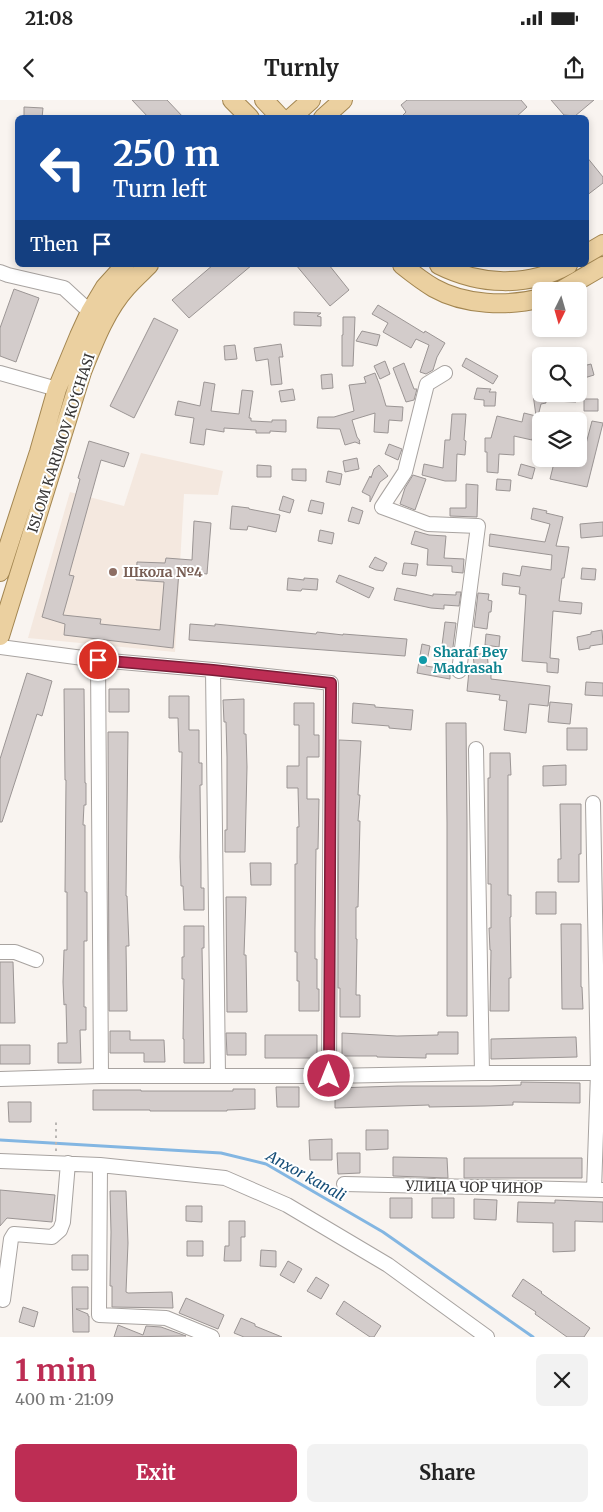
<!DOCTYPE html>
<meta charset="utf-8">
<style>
:root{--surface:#fff;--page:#f2f2f2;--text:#222;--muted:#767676;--accent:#bd2d54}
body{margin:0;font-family:Merriweather,serif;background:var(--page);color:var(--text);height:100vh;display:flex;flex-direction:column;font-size:19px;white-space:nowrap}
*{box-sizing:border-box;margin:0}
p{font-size:16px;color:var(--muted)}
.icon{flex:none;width:28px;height:28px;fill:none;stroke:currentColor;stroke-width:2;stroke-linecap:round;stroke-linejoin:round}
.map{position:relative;height:1237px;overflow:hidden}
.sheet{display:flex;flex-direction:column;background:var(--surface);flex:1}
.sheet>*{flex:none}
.hud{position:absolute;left:15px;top:15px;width:574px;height:152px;border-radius:8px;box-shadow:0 2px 8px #0003;background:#1a4fa0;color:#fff;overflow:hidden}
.needle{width:32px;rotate:185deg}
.fabs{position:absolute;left:532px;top:182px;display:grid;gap:10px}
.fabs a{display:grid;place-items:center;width:55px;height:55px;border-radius:8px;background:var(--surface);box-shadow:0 2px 8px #0003;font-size:25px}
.pin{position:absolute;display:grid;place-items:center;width:42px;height:42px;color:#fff;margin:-21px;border:2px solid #fff;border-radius:50%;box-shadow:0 1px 5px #0007}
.me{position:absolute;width:55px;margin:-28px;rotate:0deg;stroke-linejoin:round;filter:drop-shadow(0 0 4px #0008)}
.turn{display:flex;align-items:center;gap:18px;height:105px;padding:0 15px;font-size:22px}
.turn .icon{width:65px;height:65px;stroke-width:2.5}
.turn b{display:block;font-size:35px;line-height:42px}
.then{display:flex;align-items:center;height:48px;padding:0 15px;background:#0003;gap:10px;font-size:19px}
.round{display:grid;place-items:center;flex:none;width:52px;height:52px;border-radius:8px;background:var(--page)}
.head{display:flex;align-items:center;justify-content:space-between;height:85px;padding:0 15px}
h1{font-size:30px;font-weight:700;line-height:38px;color:var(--accent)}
.button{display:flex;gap:10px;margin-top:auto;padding:10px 15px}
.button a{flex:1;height:58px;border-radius:8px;background:var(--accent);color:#fff;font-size:20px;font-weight:700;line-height:58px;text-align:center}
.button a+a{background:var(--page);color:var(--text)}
.status{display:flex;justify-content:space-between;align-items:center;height:35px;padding:0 25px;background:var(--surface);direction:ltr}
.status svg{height:14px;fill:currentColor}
header{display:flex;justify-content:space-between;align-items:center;height:65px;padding:0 15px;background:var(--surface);font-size:22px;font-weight:700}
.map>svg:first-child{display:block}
.built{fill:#f4e8df}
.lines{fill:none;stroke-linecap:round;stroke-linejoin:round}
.stream{stroke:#83b6e2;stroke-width:3}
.building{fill:#d3cccb;stroke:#9b9594}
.minor-casing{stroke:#a8a3a0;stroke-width:16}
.major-casing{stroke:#a38651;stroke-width:20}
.path{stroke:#bab6b3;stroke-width:2;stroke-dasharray:2.5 4;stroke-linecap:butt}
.minor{stroke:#fff;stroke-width:14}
.major{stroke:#ebd0a0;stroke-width:18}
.route-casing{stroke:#7b1d37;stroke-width:12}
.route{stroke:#bd2d54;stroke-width:9}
.education-dot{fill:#8d6e63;stroke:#fff;stroke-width:2}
.culture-dot{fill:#0f9aa8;stroke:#fff;stroke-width:2}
.labels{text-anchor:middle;stroke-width:4;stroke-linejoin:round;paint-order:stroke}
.street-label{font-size:14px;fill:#373534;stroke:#fff}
.education-label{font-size:14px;font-weight:bold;fill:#785e54;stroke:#fff;text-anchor:start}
.culture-label{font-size:14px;font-weight:bold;fill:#0d838f;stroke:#fff;text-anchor:start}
.water-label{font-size:15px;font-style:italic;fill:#154d77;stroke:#fff}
</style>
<div class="status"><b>21:08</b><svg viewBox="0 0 49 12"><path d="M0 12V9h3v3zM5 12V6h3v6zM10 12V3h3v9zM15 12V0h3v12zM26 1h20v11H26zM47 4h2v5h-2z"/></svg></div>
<header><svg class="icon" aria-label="back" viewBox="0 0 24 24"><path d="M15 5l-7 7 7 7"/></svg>Turnly<svg class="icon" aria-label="share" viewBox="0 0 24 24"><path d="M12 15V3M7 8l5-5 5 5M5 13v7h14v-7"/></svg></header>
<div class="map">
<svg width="603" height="1237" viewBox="0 0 603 1237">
<rect width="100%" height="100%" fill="#f9f4f0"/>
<!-- built -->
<path class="built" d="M141,353L223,371L218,395L184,394L175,552L28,538L70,392L124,406Z"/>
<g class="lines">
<!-- stream -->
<path class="stream" d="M0,1040L221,1053L266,1064L383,1132L533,1237"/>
</g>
<!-- building -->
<path class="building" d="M132,0H167L184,18H149Z
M407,0H521L527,7L515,18H400L406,12L401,5Z
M551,0H594L575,16L564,15Z
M24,7L43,8L42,18H24Z
M586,56L603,77V83L586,96Z
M213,165H252L189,218L172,200Z
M296,165H329L349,190L330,206Z
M14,189L39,198L16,262L0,256V228Z
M378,205L424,233L425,231L445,243L437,257L433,270L426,274L420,272L429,245L416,239L411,248L383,232L388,223L372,214Z
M294,212L321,213L317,216L321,217V226L294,225Z
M343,217H355L353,266H342V235H343Z
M154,218L178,230L134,318L110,306Z
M362,231L380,235L377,246L356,241Z
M281,244L283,257H279L282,284L271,285L268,259L256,261L254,248Z
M235,245L237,259L225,260L224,246Z
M466,258L498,276L493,284L462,266Z
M385,261L390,274L380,279L374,266Z
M404,263L414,289H417L414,300L406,302L393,268Z
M591,264L594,275L581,279L579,267Z
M375,273L380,286L386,306L403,307L402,321L389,320L388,333L374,332L375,313L352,320L357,337L360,341H359L360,344L355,342L345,345L340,329L317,328L318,317H334L354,311L349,285L366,283L364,277Z
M332,274L333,288L322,289L321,275Z
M204,282L215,284L211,311L239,314L242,290L253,291L249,318H251V321L272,322V320H286V332L270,331V333H256V330L224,328V332L206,329L204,345L190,343L194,318L175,315L178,301L200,306Z
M477,288L491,289L489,292H496L495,306H484V300L474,299Z
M293,289L295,300L281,302L279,291Z
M533,294H545L546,303L541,304L532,340L514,336V355L499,354L498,373L487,372V352H485V338H491L497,316L522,322L524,313L536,316Z
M552,294H577L576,302L552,301Z
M584,299H598V311H584Z
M452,314H466L464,340L466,341L465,355L457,354L456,381H445L422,375L424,364L443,368L445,340H450Z
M592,321L603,323L587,387L550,379L554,363L559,362V359H582Z
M89,341L129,353L124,367L101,360L69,475L74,476L63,515L101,519L100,524L160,530L164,482L136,480L137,462L165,463L166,458L192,460L194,421L211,423L207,474L179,471L173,548L64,535L65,524L42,517L80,379L78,378Z
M389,344L402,349L398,360L385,354Z
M357,358L359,369L345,372L343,361Z
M521,364L535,368L532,379L518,375Z
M257,365L271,366V377H257Z
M379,365L388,376L380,382L370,402V396L362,392L370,376L371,378L374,369Z
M292,369H306V381L292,380Z
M328,371L342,374L340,385L326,382Z
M413,375L426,379L415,410L400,404L405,388Z
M497,379L511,380L510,391L496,390Z
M466,384L478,385L477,417L450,416V408H466Z
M283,396L294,400L290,413L279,410Z
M311,400L324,403L322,414L308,411Z
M232,406L249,408V409L280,415L276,432L248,426L247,430L230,429Z
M352,407L363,411L359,424L348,421Z
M533,408L547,411L546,413L563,417L556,446L569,447L564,478H562L559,501L582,503L581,514L553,511L550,558L559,559L558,573L547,572V563L522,561L526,495L519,494L520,487L502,485L503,473L520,476L522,466L551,470L552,455L489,446L490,434L545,442L550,424L531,419Z
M603,422V436L581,438L580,424Z
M320,430L334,433L332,444L318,441Z
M415,431L429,435L446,436L444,458L464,459L463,473L452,472V466L427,465L428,449L411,444Z
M375,457L387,463L383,471L376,470L369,467Z
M404,463L418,464L416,476L402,474Z
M582,468L596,469L595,480L581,479Z
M339,475L374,488L369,498L336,482Z
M288,478L304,480V478L318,479L317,490L302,489L301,491L287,490Z
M397,488L433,496V494L456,495V492H461L459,506L444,505V509L431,508L394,500Z
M478,493L489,494L488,500L492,501L491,512H489L487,529L474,527Z
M445,522L456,523L452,555L441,553Z
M190,524L215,526V524L316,534L317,532L343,535V534L407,539L405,556L189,540Z
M602,530L603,544L590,546V548L579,550L577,537L591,534V532Z
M486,534L500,536L499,547L485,545Z
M422,544L430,546L426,566L450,570V579L417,573Z
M487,553L489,573L491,574V579L550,586L548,606L529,604L526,633L504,630L507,601L499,600L500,595L467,591L469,571L475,572L473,555Z
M27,573L52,581L42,616L37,614L2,722H0V659Z
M586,582L603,583V596L585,595Z
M64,589H84L85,683H86V705H84L83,725H85V792H87V841H84V907H86V930H80L81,963H58V943H67L66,904L64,905L63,882L64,850H67V792H65L66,680H65Z
M109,589H129V612H109Z
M169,596H189V630H199V663H202V685H200L201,764V788H204V810H184L183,786H181L180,757L182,652H179L178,618H169Z
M244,599V634H246L247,667L245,752H225V730H227V657L226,622H224L223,600Z
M550,602L572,604L570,624L548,622Z
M294,603H314V635H319V657H307V699H319L318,749H316L315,829V859H317V889H319V911H299V881H297V852H295V764H297V727H299L298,688H287V666H299V625H294Z
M353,603L375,605V607L413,610L411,630L389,628V626L352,623Z
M446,623H466L467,725V916H447V723Z
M567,628H587V650H567Z
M108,632H128L126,796H127L129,846H126L127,911H109Z
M339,640L361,641L358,695H360L358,721H360L358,807H356V839H357L356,895H360V917H340V888H338Z
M490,653H510L511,675H508V795H511V817H510L511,878H509V911H490L491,850H490L489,828H491V784H488V678H490Z
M566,665V685L543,686V666Z
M560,704H581V754H579V782H558V759H561Z
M250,763H271V785H251Z
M536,792H556V814H536Z
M226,797H246L244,855H246L247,912H227Z
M561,824H581V887H582L583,909H562Z
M184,826H204V848H202L204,963H184V939H183L184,879H182V857H184Z
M0,862H13L15,923H0Z
M110,931H130V940H164L165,962H144V953H110Z
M438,932H458V954H426V958L377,957V956H342V933L397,936L438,935Z
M226,933H246V955H227Z
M265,935H317V958H265Z
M576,937L577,957L491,959V939Z
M0,945H30V964H0Z
M521,982L580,983V1003L513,1002V1005L485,1006L429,1007V1005L335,1008V988L398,986H490L521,985Z
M276,987H299V1007H277Z
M233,989H255V1009L227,1010V1011H150V1010H93V990H141V991H233Z
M8,1002H31V1022H9Z
M366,1030H388V1049L366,1050Z
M332,1039V1060H310L309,1040Z
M337,1053H360V1073L338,1074Z
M393,1057L447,1058L448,1078L393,1076Z
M464,1058H582V1078H464Z
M0,1090L55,1095L52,1122L7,1118L0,1126Z
M110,1091H126L128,1143L126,1192L128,1193L172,1192L173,1208L112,1207V1186H110L111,1132Z
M390,1098H412V1118H390Z
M432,1098H454V1118H432Z
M474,1099L497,1100L496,1120L474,1119Z
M555,1100L603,1102V1122L575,1121V1151L553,1152V1123L517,1122L518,1102L555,1103Z
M186,1106H202V1122L186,1121Z
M229,1121H245V1137H241V1161H224L225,1146H229Z
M187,1141H203V1156H187Z
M261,1150L276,1151V1167L260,1166Z
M72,1155H88V1170H72Z
M288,1161L302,1169L294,1183L280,1175Z
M316,1177L329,1185L321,1199L307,1191Z
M523,1179L542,1192L541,1193L590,1228L584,1237H567L535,1214L536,1212L512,1196Z
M72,1187H88V1209H76L88,1214V1216H89V1232H73Z
M186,1198L224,1215L218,1229L179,1213Z
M344,1201L381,1226L374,1237H370L336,1214Z
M23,1207L38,1212L34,1227L19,1222Z
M241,1218L255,1224V1226L282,1237H244L234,1233Z
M118,1225L143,1235L146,1226L161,1227L186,1236L114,1237Z"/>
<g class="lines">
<!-- minor casing -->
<g class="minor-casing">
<path id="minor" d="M0,172L8,175L64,188L90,212
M0,273L57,289
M445,273L427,284L405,372L382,407L428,424L478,426L459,571
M0,547L98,560L213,570L331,583L329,976
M98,560L101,976
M213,570L218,975
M476,649L482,973
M593,703L598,973L594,1090
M0,852H15L36,860
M0,979L101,976H329L482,973H603
M0,1061L100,1065L225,1078L287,1105L388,1165L487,1237
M100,1065L99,1215L166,1218L212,1237
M344,1084L602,1090
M3,1200L11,1139L14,1134L52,1137L60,1130L63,1122L68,1063"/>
</g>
<!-- major casing -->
<g class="major-casing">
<path id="major" d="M232,0L250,18
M264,0L281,18
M291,18L311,0
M323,18L343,0
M586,154L603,144
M402,165C412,173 422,181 434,188C464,205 508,207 541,198
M439,165C479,185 527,188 568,165
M560,191L603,166
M0,472L39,352L57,289L79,236L90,212L105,187L125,165
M0,536L82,272C94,242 106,210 127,187C134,179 142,172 149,165"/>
</g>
<!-- path -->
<path class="path" d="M56,1051V1019"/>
<!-- minor -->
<use href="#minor" class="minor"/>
<!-- major -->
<use href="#major" class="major"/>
</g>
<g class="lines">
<!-- route casing -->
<g class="route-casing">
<path id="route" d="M98,560L213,570L331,583L329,976"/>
</g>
<!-- route -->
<use href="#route" class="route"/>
</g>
<!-- markers -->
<circle class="education-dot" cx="113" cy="472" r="5"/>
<circle class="culture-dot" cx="423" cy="560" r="5"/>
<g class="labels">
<!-- street labels -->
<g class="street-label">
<text transform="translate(61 343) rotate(-72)" y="5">ISLOM KARIMOV KO‘CHASI</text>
<text transform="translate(474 1087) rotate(1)" y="5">УЛИЦА ЧОР ЧИНОР</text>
</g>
<!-- education labels -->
<g class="education-label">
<text x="123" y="477">Школа №4</text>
</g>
<!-- culture labels -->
<g class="culture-label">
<text x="433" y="557">Sharaf Bey<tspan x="433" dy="16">Madrasah</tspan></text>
</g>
<!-- water labels -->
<g class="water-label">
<text transform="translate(306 1076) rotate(29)" y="5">Anxor kanali</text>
</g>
</g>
</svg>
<div class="fabs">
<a><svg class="needle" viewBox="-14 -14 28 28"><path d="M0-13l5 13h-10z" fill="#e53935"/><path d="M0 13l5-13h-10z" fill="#767676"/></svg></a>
<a><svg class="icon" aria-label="search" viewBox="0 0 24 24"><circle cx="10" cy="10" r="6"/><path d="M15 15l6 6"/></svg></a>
<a><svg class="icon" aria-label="layers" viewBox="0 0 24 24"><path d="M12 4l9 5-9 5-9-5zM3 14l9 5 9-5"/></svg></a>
</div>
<div class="pin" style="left:98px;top:560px;background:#d93025"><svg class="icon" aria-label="arrive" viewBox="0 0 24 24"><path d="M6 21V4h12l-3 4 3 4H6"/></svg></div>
<svg class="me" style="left:329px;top:976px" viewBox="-20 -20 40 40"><circle r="17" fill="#bd2d54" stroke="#fff" stroke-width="3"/><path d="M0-11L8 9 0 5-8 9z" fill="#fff"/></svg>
<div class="hud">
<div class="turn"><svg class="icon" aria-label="left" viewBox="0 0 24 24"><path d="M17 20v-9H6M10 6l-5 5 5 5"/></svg><div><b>250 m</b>Turn left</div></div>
<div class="then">Then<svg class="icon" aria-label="arrive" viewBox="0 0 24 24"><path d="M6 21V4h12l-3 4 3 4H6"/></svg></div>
</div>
</div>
<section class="sheet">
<div class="head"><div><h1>1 min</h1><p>400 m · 21:09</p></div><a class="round"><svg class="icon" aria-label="close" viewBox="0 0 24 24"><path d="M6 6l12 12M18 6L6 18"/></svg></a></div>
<div class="button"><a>Exit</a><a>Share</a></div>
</section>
